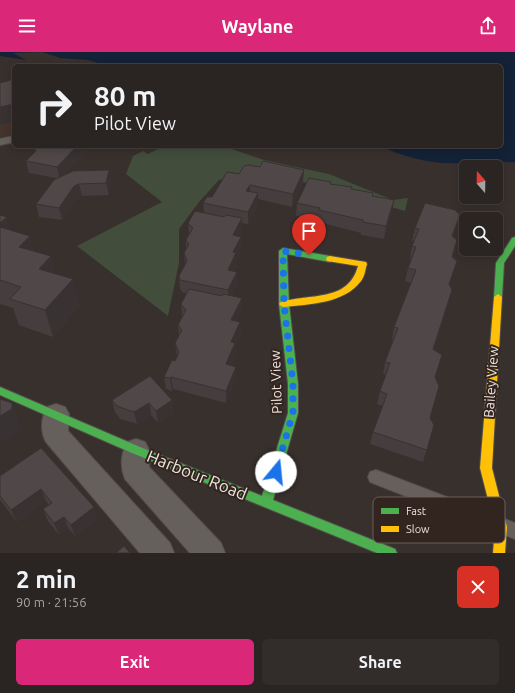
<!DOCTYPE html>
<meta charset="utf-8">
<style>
:root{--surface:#2a2422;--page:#322c2a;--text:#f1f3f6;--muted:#a5a4a5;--line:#464140;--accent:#db2777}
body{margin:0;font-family:Ubuntu,sans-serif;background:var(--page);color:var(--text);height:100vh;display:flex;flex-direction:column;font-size:15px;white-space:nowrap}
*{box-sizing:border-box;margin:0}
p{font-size:13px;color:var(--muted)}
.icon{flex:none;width:22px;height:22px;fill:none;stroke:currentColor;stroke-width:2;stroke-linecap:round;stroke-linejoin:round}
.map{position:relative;height:501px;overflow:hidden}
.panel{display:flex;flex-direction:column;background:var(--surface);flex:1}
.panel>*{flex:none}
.hud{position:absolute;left:12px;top:12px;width:491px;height:84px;border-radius:6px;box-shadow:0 2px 10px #0003,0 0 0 1px var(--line);background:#2a2422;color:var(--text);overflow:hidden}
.needle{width:26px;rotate:340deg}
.tools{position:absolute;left:459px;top:108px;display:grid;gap:8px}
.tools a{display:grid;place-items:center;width:44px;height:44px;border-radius:6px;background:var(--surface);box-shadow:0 2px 10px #0003,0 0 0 1px var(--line);font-size:20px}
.pin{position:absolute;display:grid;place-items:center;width:34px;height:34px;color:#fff;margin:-41px -17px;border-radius:50% 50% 50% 0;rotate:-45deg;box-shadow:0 0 4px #0007}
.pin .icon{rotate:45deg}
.me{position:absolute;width:44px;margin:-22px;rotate:17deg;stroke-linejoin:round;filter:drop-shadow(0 0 3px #0008)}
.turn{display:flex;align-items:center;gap:14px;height:84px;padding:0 16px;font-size:18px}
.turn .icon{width:52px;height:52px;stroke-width:2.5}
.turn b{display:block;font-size:28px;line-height:34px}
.round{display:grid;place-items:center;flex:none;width:42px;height:42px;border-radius:6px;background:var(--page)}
.overview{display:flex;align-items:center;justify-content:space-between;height:68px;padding:0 16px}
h1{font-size:24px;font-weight:700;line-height:30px}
.primary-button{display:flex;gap:8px;margin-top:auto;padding:8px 16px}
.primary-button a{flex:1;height:46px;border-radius:6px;background:var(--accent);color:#fff;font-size:16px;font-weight:700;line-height:46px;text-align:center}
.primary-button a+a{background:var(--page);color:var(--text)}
header{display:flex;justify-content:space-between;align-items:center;height:52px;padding:0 16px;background:var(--accent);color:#fff;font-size:18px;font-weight:700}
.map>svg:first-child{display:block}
.commercial{fill:#44342b}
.green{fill:#424d3c}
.water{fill:#132237}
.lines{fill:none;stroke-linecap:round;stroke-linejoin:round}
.lane-casing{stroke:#544d4a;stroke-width:2}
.street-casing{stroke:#544d4a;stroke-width:2}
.fast-casing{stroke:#544d4a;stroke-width:2}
.slow-casing{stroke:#544d4a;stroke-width:2}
.lane{fill:#66605d;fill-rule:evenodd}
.street{fill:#66605d;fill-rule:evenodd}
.fast{fill:#4caf50;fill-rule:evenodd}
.slow{fill:#ffc107;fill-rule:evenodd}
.wall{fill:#453d3e}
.shaded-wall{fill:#383232}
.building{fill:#504748;stroke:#383232}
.route{stroke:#1a73e8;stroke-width:7;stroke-dasharray:0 12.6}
.labels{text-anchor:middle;stroke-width:4;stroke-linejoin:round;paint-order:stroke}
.street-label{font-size:14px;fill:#ece2de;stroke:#32241e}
.near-street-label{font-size:17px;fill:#ece2de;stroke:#32241e}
.key{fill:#32241e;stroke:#6a5d58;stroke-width:1}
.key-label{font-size:11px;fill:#ece2de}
</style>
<header><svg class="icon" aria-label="menu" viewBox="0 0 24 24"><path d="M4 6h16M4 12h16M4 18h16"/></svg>Waylane<svg class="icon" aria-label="share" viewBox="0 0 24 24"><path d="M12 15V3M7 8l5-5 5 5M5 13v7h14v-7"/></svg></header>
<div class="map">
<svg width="515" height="501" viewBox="0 0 515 501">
<rect width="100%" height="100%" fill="#38302d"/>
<!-- commercial -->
<path class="commercial" d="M14,41V92L0,94V44Z"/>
<!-- green -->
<path class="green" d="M164,94H223L264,108L329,122L393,148L408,146L405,159L286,125L253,118L219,128L199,150L179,177V211L168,264L77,194L162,150L126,122L133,104L143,99L148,102Z"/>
<!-- water -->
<path class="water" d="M0,0H515V110C503,111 493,108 481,107C474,107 467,110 460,111C434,113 403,105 380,94H501V14H100L98,11L88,8L60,6L42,0L13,1L26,8L0,4Z"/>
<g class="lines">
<!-- lane casing -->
<g class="lane-casing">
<path id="lane" d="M14,84V90L0,93V87Z
M376,418L515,471V487L370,430L368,425L370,420Z"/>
</g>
<!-- street casing -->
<g class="street-casing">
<path id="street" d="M56,352L65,355L69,362L68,379L170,491L174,501H140L46,390C40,379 41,366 47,355Z
M136,387L145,390L149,398V415L221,491L225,501H190L125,427C120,415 121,402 127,390Z"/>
</g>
<!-- fast casing -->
<g class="fast-casing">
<path id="fast" d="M515,185V194L504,211L502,245L498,248L495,247L494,245L496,211L512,186Z
M283,196L330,204L334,207L330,210L287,202L289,252L298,332V361L273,448L395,497L397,501H377L132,401L0,343V335L140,395L262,444L288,361V332L279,252V199Z"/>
</g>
<!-- slow casing -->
<g class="slow-casing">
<path id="slow" d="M330,204L366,210L367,212C365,218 365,224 361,229C344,252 309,252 284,255L281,254L279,252L281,250C309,241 348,251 358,214L327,209L326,207L327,205Z
M498,242L502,245L492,416L507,475L505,501H493L495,475L480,416L494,245Z"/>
</g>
<!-- lane -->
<use href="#lane" class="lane"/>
<!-- street -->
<use href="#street" class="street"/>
<!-- fast -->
<use href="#fast" class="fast"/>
<!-- slow -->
<use href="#slow" class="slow"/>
</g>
<!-- wall -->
<path class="wall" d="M89,95L64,123L111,130L109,143L82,144L76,147L62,168L39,165L36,152L56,126L29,121L26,109L35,100L34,96Z
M239,122L303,130L292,155L258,147V154L248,172L242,171V179L239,185L241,198L237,206V214L234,219L238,232L232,244L242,246V258L237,269L240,270L241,283L235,294L236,303L231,314L236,327L226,351L173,337L172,339L166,337L164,325L175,309L177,304L175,291L179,284L178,273L182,264L181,252L187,242L182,240L180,236L179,224L185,213L184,201L186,196V188L189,181L188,171L204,161L203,151L212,145Z
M331,132L352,135L351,138L372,144L392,161L384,187L361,183V181L318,170V168L296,164L297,151Z
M0,163L11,178L34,199L56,222L80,254L53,285L19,273L13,256L0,252Z
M460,163L453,184V205L457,209L449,233L452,238L434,298L435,325L430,366L434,373L423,410L370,392L373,380L383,354L377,352L380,339L386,323L383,322L385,310L393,288H392L394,275L411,231L405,229L408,216L411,208L410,207L412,194L414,189H412L415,176Z
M112,348H172L174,361L158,371L151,363L137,372L120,367L115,360Z
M41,396L98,467L75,484L68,476L59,483L48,469L43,457L49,453L46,449L17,470L0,448V424Z"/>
<!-- shaded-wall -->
<path class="shaded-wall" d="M14,52V69L0,73V55Z
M77,94H89V95L60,127L57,115Z
M109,118L111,130L109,143L106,131Z
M304,118L303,130L292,155L293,142Z
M79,132L82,144L76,147L62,168L59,156L74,134Z
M250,133V146L246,139Z
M258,141V154L248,172V160Z
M394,148L392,161L384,187L386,174Z
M460,163L449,196L452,184Z
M7,165L15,191L0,185V171Z
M242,166V179L233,196V183Z
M30,184L38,211L19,195Z
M241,185V198L237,206V214L229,231L228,218L233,200Z
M51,204L58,231L39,217Z
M457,209L453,222L445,245L449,232Z
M237,220L238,232L229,251L228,238Z
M73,227L80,254L53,285L45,258Z
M452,238L449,250L430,310L433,297Z
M242,246V258L232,281L231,268Z
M240,270L241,283L235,294L236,303L226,325V312L231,290Z
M236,315V327L226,351V339Z
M171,325L173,337L172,339L170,326Z
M172,348L174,361L158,371L156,359Z
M12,351L20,373L21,378L0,391V364Z
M149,351L151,363L137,372L134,360Z
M41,437L46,449L17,470L11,458Z
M94,455L98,467L75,484L71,473Z
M64,465L68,476L59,483L54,471Z"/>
<!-- building -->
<path class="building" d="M14,27V52L0,55V31Z
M35,94H77L57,115L26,109L36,99L34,96Z
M263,109L304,118L293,142L250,133L246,139L258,141L248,160L203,151L207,145H212L227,120L239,122L244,114L248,113L260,115Z
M109,118L106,131L79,132L74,134L59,156L36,152L54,128L73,119Z
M309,126L331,130L330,132L352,135L351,137L373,141L372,144L394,148L386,174L363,170V168L319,158L320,156L297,151Z
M425,151L455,158L460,163L452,184L457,188L452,205L457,209L449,232L452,238L433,297L442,303L435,325L439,334L430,366L434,373L427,398L373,380L387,342L380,339L390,311L385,310L398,276L394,275L416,218L408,216L416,195L412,194L419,177L415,176Z
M195,159L224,165L226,163L242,166L233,183L241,185L233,200L236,201L228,218L237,220L228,238L180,228L179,224L187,209L184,201L189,192L186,188L193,176L188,171Z
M0,163L7,165L0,171Z
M0,175L30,184L19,195L51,204L39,217L73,227L45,258L10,247L21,235L0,228Z
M189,237L222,244L223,242L242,246L231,268L240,270L231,290L235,291L226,312L236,315L226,339L171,325L170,326L164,325L172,308L175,309L179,301L175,291L182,278L178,273L186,258L181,252Z
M150,324L172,348L156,359L149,351L134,360L117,354L112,348Z
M0,347L12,351V357L0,364Z
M41,396L94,455L71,473L64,465L54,471L43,457L52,451L41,437L11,458L0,444V424Z
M124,494L130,501H116Z"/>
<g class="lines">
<!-- route -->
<path class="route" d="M276,420L293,360V332L284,252L283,199L309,203"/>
</g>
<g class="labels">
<!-- street labels -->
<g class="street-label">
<text transform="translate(276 330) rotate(-92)" y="5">Pilot View</text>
<text transform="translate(491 330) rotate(-86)" y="5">Bailey View</text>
</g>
<!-- near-street labels -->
<g class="near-street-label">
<text transform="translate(197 423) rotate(22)" y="6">Harbour Road</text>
</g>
</g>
<!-- legend -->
<rect x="373" y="445" width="132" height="46" rx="6" class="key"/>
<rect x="381" y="456" width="18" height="6" fill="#4caf50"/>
<rect x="381" y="474" width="18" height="6" fill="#ffc107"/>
<g class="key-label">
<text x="406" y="463">Fast</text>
<text x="406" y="481">Slow</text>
</g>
</svg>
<div class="tools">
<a><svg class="needle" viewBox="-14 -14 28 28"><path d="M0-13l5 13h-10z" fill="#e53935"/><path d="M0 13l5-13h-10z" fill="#a5a4a5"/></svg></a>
<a><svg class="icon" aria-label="search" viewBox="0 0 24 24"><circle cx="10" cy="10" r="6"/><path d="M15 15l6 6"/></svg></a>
</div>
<div class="pin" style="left:309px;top:203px;background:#d93025"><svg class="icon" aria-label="arrive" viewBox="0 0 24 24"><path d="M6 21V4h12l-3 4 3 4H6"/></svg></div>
<svg class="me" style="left:276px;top:420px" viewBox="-20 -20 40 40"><circle r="19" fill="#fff"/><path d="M0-13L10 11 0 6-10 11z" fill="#1a73e8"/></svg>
<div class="hud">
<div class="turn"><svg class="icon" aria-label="right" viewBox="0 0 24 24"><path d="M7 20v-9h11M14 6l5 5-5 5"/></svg><div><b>80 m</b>Pilot View</div></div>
</div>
</div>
<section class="panel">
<div class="overview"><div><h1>2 min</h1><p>90 m · 21:56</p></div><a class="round" style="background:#d93025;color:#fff"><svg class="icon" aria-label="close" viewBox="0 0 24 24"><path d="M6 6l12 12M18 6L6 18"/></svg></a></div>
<div class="primary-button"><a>Exit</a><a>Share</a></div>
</section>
